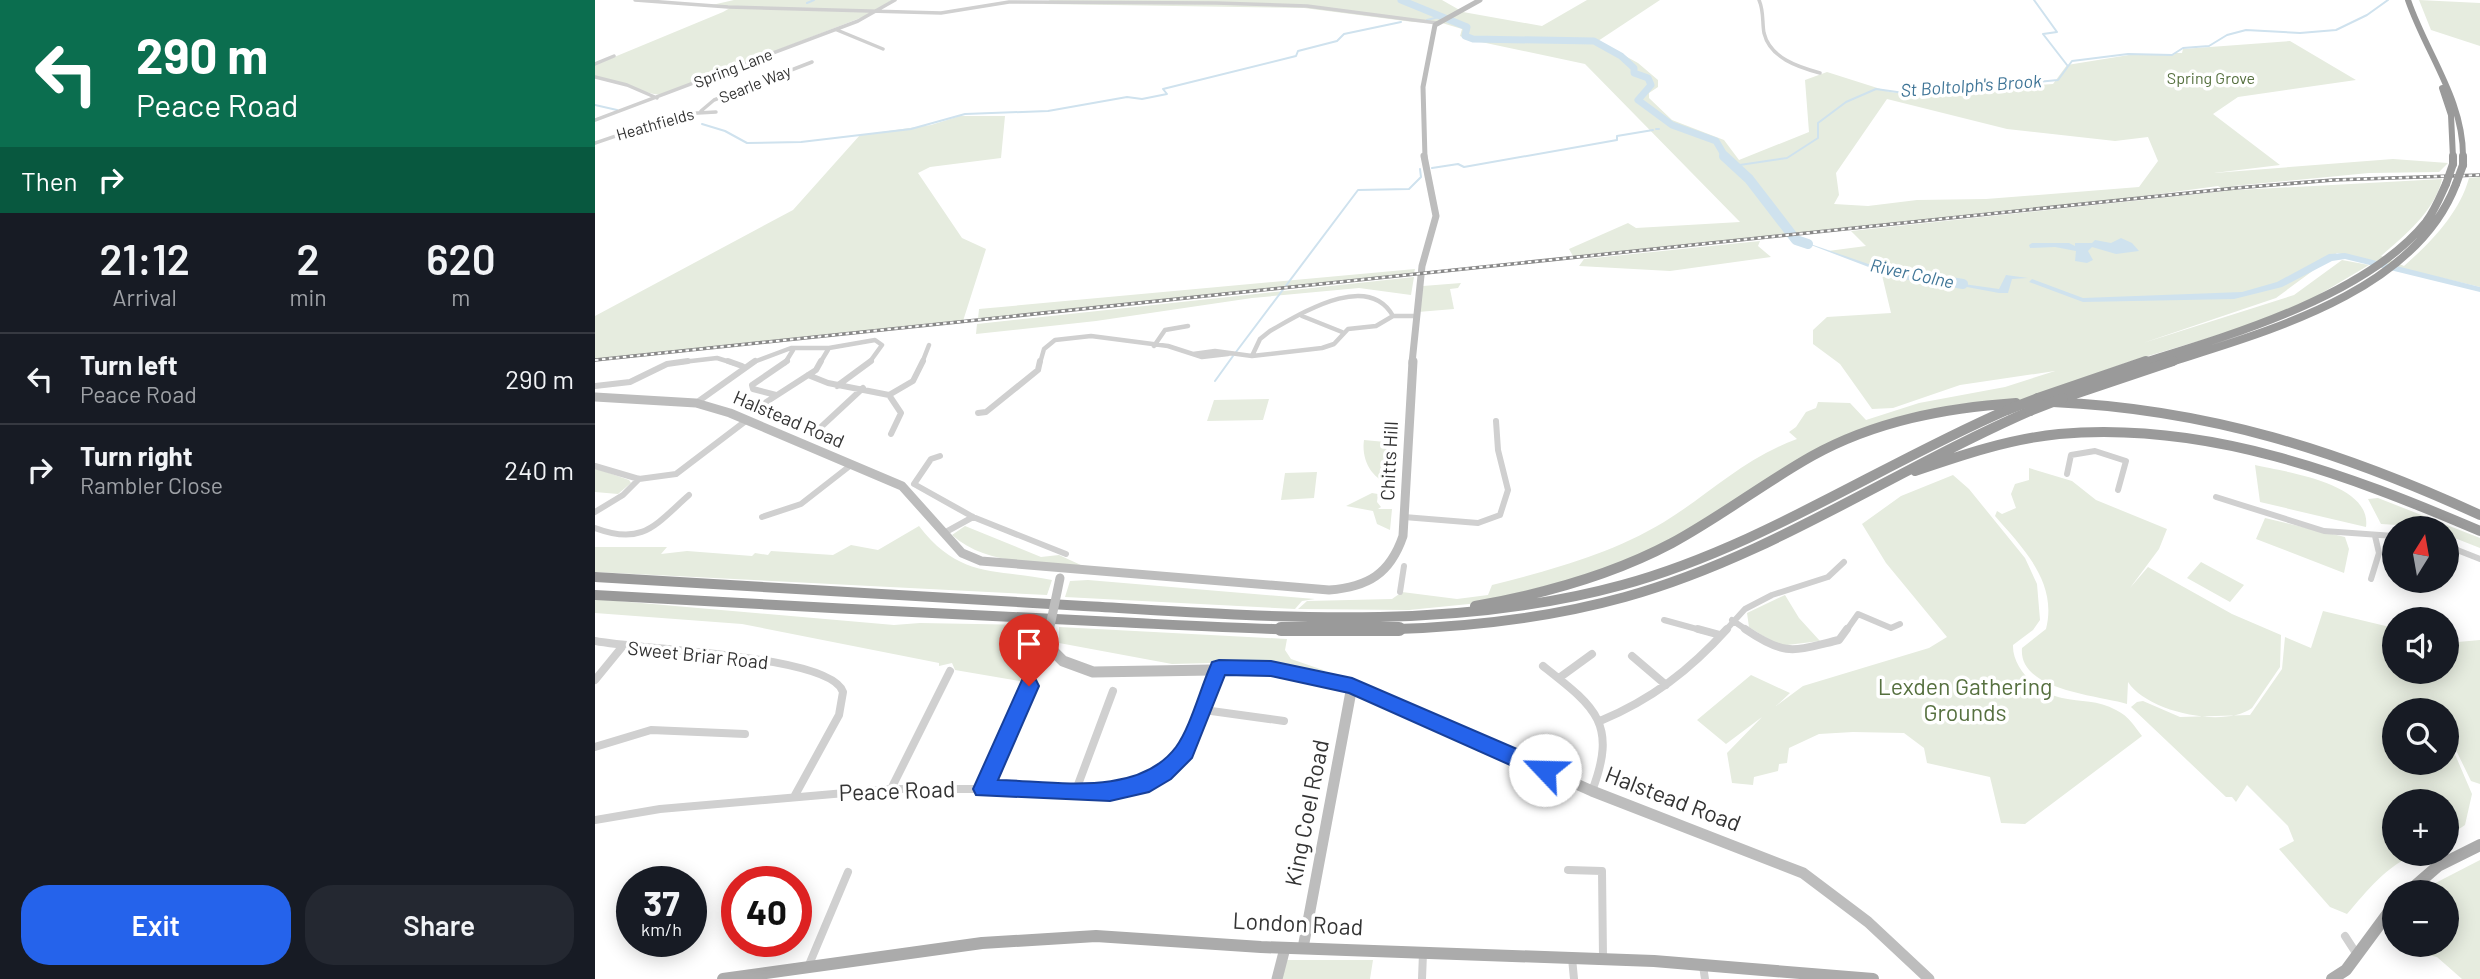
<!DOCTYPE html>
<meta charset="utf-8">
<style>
:root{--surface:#171b24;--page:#242831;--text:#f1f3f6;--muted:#9ea1a6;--line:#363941;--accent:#2563eb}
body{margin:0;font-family:Barlow,sans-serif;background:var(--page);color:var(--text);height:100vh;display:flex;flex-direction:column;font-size:26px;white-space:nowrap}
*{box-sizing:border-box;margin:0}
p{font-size:23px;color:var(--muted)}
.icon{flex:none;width:38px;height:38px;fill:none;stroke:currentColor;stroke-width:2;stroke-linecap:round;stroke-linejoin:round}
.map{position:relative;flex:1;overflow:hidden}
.sheet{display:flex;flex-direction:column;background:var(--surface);width:595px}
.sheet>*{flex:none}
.top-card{background:#0b6e4f;color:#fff;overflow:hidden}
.needle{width:46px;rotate:11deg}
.fabs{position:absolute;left:1787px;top:516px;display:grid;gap:14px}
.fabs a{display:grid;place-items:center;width:77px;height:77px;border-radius:50%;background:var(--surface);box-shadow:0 4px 18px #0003;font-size:35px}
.speed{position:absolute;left:21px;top:866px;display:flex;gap:14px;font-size:35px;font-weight:700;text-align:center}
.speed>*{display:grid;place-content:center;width:91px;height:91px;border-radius:50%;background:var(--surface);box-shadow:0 4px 18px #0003;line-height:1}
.speed small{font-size:18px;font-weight:400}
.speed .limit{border:10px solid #d22;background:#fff;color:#111}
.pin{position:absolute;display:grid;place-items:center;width:60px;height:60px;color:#fff;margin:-72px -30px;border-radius:50% 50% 50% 0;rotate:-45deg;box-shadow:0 0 7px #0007}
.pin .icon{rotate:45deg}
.me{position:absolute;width:77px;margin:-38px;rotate:294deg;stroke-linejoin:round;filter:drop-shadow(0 0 5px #0008)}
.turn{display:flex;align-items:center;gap:24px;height:147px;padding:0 21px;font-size:32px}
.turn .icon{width:91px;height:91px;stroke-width:2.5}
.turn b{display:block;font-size:49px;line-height:60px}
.then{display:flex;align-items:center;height:66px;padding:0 21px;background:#0003;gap:14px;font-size:26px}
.eta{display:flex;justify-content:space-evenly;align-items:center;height:119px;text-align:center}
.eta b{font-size:42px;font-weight:600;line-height:49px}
.primary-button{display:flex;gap:14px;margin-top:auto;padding:14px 21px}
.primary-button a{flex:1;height:80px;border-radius:28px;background:var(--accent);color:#fff;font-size:28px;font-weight:600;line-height:80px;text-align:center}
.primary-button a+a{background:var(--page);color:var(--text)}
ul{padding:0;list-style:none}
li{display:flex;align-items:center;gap:21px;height:91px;padding:0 21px;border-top:2px solid var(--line)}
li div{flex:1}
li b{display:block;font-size:26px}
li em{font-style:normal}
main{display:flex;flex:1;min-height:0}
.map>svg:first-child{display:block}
.green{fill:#e6ecdf;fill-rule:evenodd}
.water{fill:#cfe2ee}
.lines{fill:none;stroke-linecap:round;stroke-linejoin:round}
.stream{stroke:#cfe2ee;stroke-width:2}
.river-far1{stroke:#cfe2ee;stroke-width:7}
.river{stroke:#cfe2ee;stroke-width:10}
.street-far3{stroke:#d0d0d0;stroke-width:3.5}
.street-far2{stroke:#d0d0d0;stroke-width:4.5}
.street-far1{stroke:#d0d0d0;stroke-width:6}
.street{stroke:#d0d0d0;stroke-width:8}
.secondary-far3{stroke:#bdbdbd;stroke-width:5}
.secondary-far2{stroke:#bdbdbd;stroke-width:7}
.secondary-far1{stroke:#bdbdbd;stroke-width:9}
.secondary{stroke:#bdbdbd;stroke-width:11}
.primary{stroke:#ababab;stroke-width:12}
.highway-far3{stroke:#9a9a9a;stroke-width:6}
.highway-far2{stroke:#9a9a9a;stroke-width:8}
.highway-far1{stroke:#9a9a9a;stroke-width:10}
.highway{stroke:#9a9a9a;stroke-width:14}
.rail-casing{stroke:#888;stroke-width:3.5}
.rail{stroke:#fff;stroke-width:2;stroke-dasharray:3.5;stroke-linecap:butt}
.secondary-bridge-far1{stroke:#bdbdbd;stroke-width:9}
.secondary-bridge{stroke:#bdbdbd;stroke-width:11}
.highway-bridge-far1{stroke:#9a9a9a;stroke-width:8}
.highway-bridge{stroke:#9a9a9a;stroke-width:10}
.route{fill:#2563eb;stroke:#184099;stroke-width:2}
.labels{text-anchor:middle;stroke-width:7;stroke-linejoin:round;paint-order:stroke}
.far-street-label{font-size:16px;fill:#333;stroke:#fff}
.far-park-label{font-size:16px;fill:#56703f;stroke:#fff}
.far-water-label{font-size:18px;font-style:italic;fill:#3f7597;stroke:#fff}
.street-label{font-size:19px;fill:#333;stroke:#fff}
.near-park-label{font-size:23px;fill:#56703f;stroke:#fff}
.near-street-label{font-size:23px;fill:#333;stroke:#fff}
</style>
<main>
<section class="sheet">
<div class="top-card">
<div class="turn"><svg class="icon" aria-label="left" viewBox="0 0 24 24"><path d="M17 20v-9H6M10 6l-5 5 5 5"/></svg><div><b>290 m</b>Peace Road</div></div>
<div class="then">Then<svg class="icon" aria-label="right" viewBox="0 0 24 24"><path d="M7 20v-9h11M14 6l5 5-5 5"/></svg></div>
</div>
<div class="eta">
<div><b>21:12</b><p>Arrival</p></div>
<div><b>2</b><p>min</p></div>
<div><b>620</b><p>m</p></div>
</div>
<ul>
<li><svg class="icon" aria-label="left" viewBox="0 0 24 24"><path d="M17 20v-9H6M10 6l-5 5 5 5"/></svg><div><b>Turn left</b><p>Peace Road</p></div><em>290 m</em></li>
<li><svg class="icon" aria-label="right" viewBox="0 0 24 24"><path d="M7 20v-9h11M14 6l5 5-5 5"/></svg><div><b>Turn right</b><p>Rambler Close</p></div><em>240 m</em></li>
</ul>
<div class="primary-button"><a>Exit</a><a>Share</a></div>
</section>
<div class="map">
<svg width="1885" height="979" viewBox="0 0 1885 979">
<rect width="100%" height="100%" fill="#fff"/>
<!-- green -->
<path class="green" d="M139,0H297L273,15L66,95C44,93 23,80 0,76V65L128,12L135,8L117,5Z
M455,0H847L868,12L947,26L992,0H1065L1003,41L1043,63L1063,80V87L1054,93V98L1077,120L1129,140L1144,160L1214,132L1210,80L1232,72L1295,92L1316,94L1458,84L1472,65L1534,55H1579L1580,53H1587L1588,49L1695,41L1761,80L1643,97L1618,114L1685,165L1619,173L1798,159L1853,163L1844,172L1774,173L1638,186L1643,190L1847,179C1840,211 1809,236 1786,256L1809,266C1836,242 1864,214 1874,178L1885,177V287L1742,253L1681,298L1548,343L1699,295L1747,260L1774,265L1715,300L1644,329L1533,362L1425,401L1277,427L1067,546L1013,570L884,603L814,610L703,609L712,601L797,599L807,592L862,599L893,595L897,585C956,570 1016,554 1069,522C1116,493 1148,459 1202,439L1194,432L1201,427L1211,412L1221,408L1223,402L1255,403L1271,420L1324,403L1410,387L1460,371L1365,385L1298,408L1277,409L1245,364L1218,344V330L1232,317L1296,313L1286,271L1233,251L1271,246L1256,231L1631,191L1623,186L1520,200L978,256L974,249L1033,223L1041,228L1145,222L990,64L872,39L865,36L867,29L847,23L818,22L709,8L449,4ZM1292,99L1412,129L1520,141L1553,137L1563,161L1544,187L1391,199L1322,200L1273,206L1239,204L1244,195L1241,173Z
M1824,0L1885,3V46L1836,30Z
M365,116H410L406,158L335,167L323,173L367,238L391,249L368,321L0,359V316L198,210L265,135L336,125Z
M1165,241L1163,246L1176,257L1075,271L984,266L989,259Z
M820,269L819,273L383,319L384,309Z
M819,277L816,295L764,288L657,298L501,321L381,334L382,324Z
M866,283L863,288L855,289L859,309L823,312L828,286Z
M674,399L668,420L612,421L619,400Z
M769,440L801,443L798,484C777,481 766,460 769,440Z
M1660,465C1691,472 1777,483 1771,527L1665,502Z
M0,468L34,480L36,483L23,494L0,492Z
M1434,468L1477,481L1501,500L1572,529L1564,549L1535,588L1553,567L1637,614L1686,635L1685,667L1657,708C1628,729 1551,711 1533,682L1532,704C1504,695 1423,691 1427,648L1451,629C1463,582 1427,547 1400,516L1402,511L1407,514L1421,508L1416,494L1420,484L1434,480Z
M722,472L719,498L686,500L690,473Z
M1358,475L1374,489L1430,558L1442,584L1445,620L1438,630L1418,645C1417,669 1444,694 1467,698C1486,702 1503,700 1521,710C1535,717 1539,726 1547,736L1430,824L1406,823L1395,777L1332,763L1329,748L1309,733L1258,732L1224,734L1194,748L1192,763L1184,764L1183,771L1159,777L1158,785L1137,783L1132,753L1167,717L1131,744L1102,720L1156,675L1195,693L1181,706L1208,686L1334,648L1352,637L1291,563L1267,524L1306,496Z
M777,493L783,494L782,502L786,507L783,509H797L795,530L782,524L778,511L751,506Z
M1783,498L1885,538V548L1852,535V528L1786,524L1773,499Z
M1670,518L1750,537L1754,549L1749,573L1661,539Z
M324,526C365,579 398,568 457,580L452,595L0,572V547H72L66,554L92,551L157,556L160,553L173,555L176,551L238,555L256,545L283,550Z
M370,526L446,557L464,555L488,566C444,562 392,566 357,535Z
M1606,562L1649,585L1635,602L1592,578Z
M493,580L720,599L707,601L700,609L470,597L475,581Z
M1190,595L1204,618L1225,641L1184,646L1154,627L1152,613Z
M0,599L299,625L325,623L444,625V653L435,679L425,681L360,670L357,663L344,666V663L147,624L0,613Z
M1728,611L1799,628V672H1852V643L1885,640V784L1876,781L1858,744L1852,742V710H1799V717L1793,714L1799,719V763H1852V744L1856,745L1877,794L1870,825L1852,837V802H1799V854H1821C1792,865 1772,891 1752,914L1735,907L1684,849L1699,841L1693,826L1652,785L1641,802L1637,797H1631L1536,707L1542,702L1548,701L1585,717L1655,715L1687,669L1690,637L1716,648Z
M464,627L692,639L690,650L696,659L731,671L656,662L577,664L464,643Z
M1885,860V979H1867L1842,957L1805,949V945H1852V892H1823Z
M692,960H778L775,979H687Z"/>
<!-- water -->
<path class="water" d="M1195,237L1285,268L1319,272L1347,281L1404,289L1411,275L1433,278L1417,279L1413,293H1404L1286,271L1282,276L1284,271Z
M1526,238L1537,243L1544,251L1521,254L1497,247L1493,251L1498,260L1492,263L1480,261L1481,251L1460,247L1435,248L1434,245L1437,243H1474L1480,246V243H1497L1500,240L1516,243Z
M1750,253L1885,287V292L1750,259L1737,261L1687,287L1639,299L1488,302L1434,282L1437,279L1488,298L1647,292L1682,282L1734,254Z"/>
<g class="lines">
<!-- stream -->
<path class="stream" d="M1439,0L1462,32L1448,34L1472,65
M212,3L219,0
M832,20L844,17
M0,105L22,110
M107,124L130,131L152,143L206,142L316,129L370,114L453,111L532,97L547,99L572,94L568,89L701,56L703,51L742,41L749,34L806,22
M1061,129H1064
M1138,166L1192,158L1223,138V123L1251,102L1281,89L1316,94L1463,80L1477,61L1533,54L1577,55L1588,48L1614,46L1632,35L1651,30L1705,33L1741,30L1772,15L1793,0
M837,168L863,164L869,167L1022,140V136L1058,130
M641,352L763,190L814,189L826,177L825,169
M620,381L638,356"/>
<!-- river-far1 -->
<path class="river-far1" d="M806,0L872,27L870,36L878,39L999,41L1026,56L1039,68V73L1053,78L1056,85L1043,100L1077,125L1121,141L1131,158"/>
<!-- river -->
<path class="river" d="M1129,156L1154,179L1201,240L1213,244
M1296,272L1368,284"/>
<!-- street-far3 -->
<path class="street-far3" d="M40,0L133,7L346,13L414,2L621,3L712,6L842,23
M1164,0C1169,11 1167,22 1169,33C1175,58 1203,67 1225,73
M242,30L288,49
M0,64L19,56
M0,77L32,85L62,98
M106,111L119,100L217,62
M0,120L263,21L300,0
M0,143L85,114L121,112"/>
<!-- street-far2 -->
<path class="street-far2" d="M707,316L747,332
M559,346L570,330L593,326
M234,348L280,340L287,345L274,363
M598,354L620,351L657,356L727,348L739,344L753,329L781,326L798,316H820
M657,356L665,339L675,331C707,313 773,271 798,316
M79,363L122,358L138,363
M156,363L196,348H234L225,363
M190,363L198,350
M327,363L334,345
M445,363L449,349L460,340L496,336L573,346L607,357L633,354"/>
<!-- street-far1 -->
<path class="street-far1" d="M133,361L147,366
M213,375L233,383L294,395L306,413L296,434
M0,386L35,382L72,364L93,361
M242,386L276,361
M181,395L158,389L157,385L192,361
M294,395L318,381L328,361
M101,403L160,361
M165,406L221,370L226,361
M383,413L391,412L443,370L445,361
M226,427L268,388
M345,456L336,459L319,484L378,517L471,554
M0,466L44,479L81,474L152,420
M1472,474L1476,455L1500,451L1531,461L1523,490
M1621,497L1729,531L1799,536
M0,512L28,495L44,479
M167,517L206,504L256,465
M809,517L883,523L905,515L913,490L903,450L901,421
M0,528C48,546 60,525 94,495
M349,533L378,517
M1852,546L1885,559
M1776,579L1784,553L1780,536
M805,592L809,566
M1069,620L1109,631
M1137,620L1153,631
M1130,631L1150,609L1177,595L1233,577L1249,562
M1251,631L1263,614L1296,628L1305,624"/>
<!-- street -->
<path class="street" d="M1103,629L1125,635
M1150,629C1191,657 1198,651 1244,640L1252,629
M0,641C41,650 236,654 248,692L244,715L199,797
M1037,656L1071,685
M948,666C1000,707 1023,723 997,791
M964,678L997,654
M0,680L27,647
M609,710L689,721
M1005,721C1056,700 1095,670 1132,629
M0,747L56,730L150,734
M296,789L355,671
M388,789L434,686
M481,790L518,691
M0,820L65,809L296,789H533C591,767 604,724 623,669
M973,870L1007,871L1008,957
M1750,936L1761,953
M977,958L979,979
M1108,966L1110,979
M213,967L253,872
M827,979L828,953"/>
<!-- secondary-far3 -->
<path class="secondary-far3" d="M830,158L828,87L840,25L885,0"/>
<!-- secondary-far2 -->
<path class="secondary-far2" d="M817,363L827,266L841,216L829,156"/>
<!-- secondary-far1 -->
<path class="secondary-far1" d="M0,397L101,403L135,413L307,486L367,553L386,561L734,590C773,587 795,574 808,536L818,361"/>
<!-- secondary -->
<path class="secondary" d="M453,638L459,652L468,661L498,672L676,669L724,677L773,691L997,791L1208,873L1273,922L1334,979
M708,948L757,686
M682,979L690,948"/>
<!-- primary -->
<path class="primary" d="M1813,892L1843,866L1885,845
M128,979L387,943L501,936L666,947L1059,961L1278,979
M1737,979L1751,970L1799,905"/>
<!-- highway-far3 -->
<path class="highway-far3" d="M1813,0C1831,53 1869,100 1868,158
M1847,88L1856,115L1858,158"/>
<!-- highway-far2 -->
<path class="highway-far2" d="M1858,164V156
M1868,165V156
M1546,363C1634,336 1771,296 1831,222C1840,210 1845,197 1851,184
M1573,363C1673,331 1820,292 1861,184"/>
<!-- highway-far1 -->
<path class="highway-far1" d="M1443,398L1551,361
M1468,398L1578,361
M1458,402C1613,409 1745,451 1885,515
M1320,471C1367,455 1414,439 1464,434C1611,421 1752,474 1885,531
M0,577C163,586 326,596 489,606C668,616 851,633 1027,585C1163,548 1283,466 1412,410
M0,595C173,605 347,614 520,622C690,630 864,643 1030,597C1174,557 1299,470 1435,411
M880,606C948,594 1015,576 1077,543C1125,517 1169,483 1217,456C1280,421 1350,408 1421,403"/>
<!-- highway -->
<path class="highway" d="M686,629H804"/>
<!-- rail casing -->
<g class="rail-casing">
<path id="rail" d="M0,360L1641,188L1738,180L1885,175"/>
</g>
<!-- rail -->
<use href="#rail" class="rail"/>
<!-- secondary-bridge-far1 -->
<path class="secondary-bridge-far1" d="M454,631L465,578"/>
<!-- secondary-bridge -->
<path class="secondary-bridge" d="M453,638L454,629"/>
<!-- highway-bridge-far1 -->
<path class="highway-bridge-far1" d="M1851,184L1858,164
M1861,184L1868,165"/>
<!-- highway-bridge -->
<path class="highway-bridge" d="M1412,410L1443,398
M1435,411L1468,398"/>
</g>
<!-- route -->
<path class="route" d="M624,660L676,661L757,678L957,764L960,770L957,777L950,779L942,777L754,693L676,676L630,675L597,758L576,779L554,792L515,801L381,795L378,789L427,680H441L444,686L403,780C458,781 543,798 581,747C595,728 605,690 615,667L617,662Z"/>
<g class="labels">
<!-- far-street labels -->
<g class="far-street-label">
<text transform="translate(138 68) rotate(-21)" y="6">Spring Lane</text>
<text transform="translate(160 84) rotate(-22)" y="6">Searle Way</text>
<text transform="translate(60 124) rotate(-16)" y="6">Heathfields</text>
</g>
<!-- far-park labels -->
<g class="far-park-label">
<text x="1616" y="84">Spring Grove</text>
</g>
<!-- far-water labels -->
<g class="far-water-label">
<text transform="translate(1376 86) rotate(-4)" y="6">St Boltolph's Brook</text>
<text transform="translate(1317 274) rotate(12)" y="6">River Colne</text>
</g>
<!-- street labels -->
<g class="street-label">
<text transform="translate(194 419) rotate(23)" y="7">Halstead Road</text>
<text transform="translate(794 461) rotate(-87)" y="7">Chitts Hill</text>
<text transform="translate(103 655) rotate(6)" y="7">Sweet Briar Road</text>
</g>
<!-- near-park labels -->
<g class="near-park-label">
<text x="1370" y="695">Lexden Gathering<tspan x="1370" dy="26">Grounds</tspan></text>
</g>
<!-- near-street labels -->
<g class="near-street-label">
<text transform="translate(302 791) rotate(-2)" y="8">Peace Road</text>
<text transform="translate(1078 799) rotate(21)" y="8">Halstead Road</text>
<text transform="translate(712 813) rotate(-79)" y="8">King Coel Road</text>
<text transform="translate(703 924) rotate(3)" y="8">London Road</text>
</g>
</g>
</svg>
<div class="fabs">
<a><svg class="needle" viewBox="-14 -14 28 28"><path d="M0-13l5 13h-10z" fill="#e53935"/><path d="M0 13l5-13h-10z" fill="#9ea1a6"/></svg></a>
<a><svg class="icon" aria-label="sound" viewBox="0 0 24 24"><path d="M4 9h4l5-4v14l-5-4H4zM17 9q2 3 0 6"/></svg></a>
<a><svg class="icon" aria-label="search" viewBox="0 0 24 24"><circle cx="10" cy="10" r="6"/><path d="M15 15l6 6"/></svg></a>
<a>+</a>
<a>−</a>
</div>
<div class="speed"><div>37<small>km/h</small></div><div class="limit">40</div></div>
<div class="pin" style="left:434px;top:686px;background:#d93025"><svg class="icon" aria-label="arrive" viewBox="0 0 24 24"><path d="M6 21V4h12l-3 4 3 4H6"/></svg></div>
<svg class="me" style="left:950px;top:770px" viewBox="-20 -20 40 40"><circle r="19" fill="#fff"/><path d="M0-13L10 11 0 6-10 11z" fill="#2563eb"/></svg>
</div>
</main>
